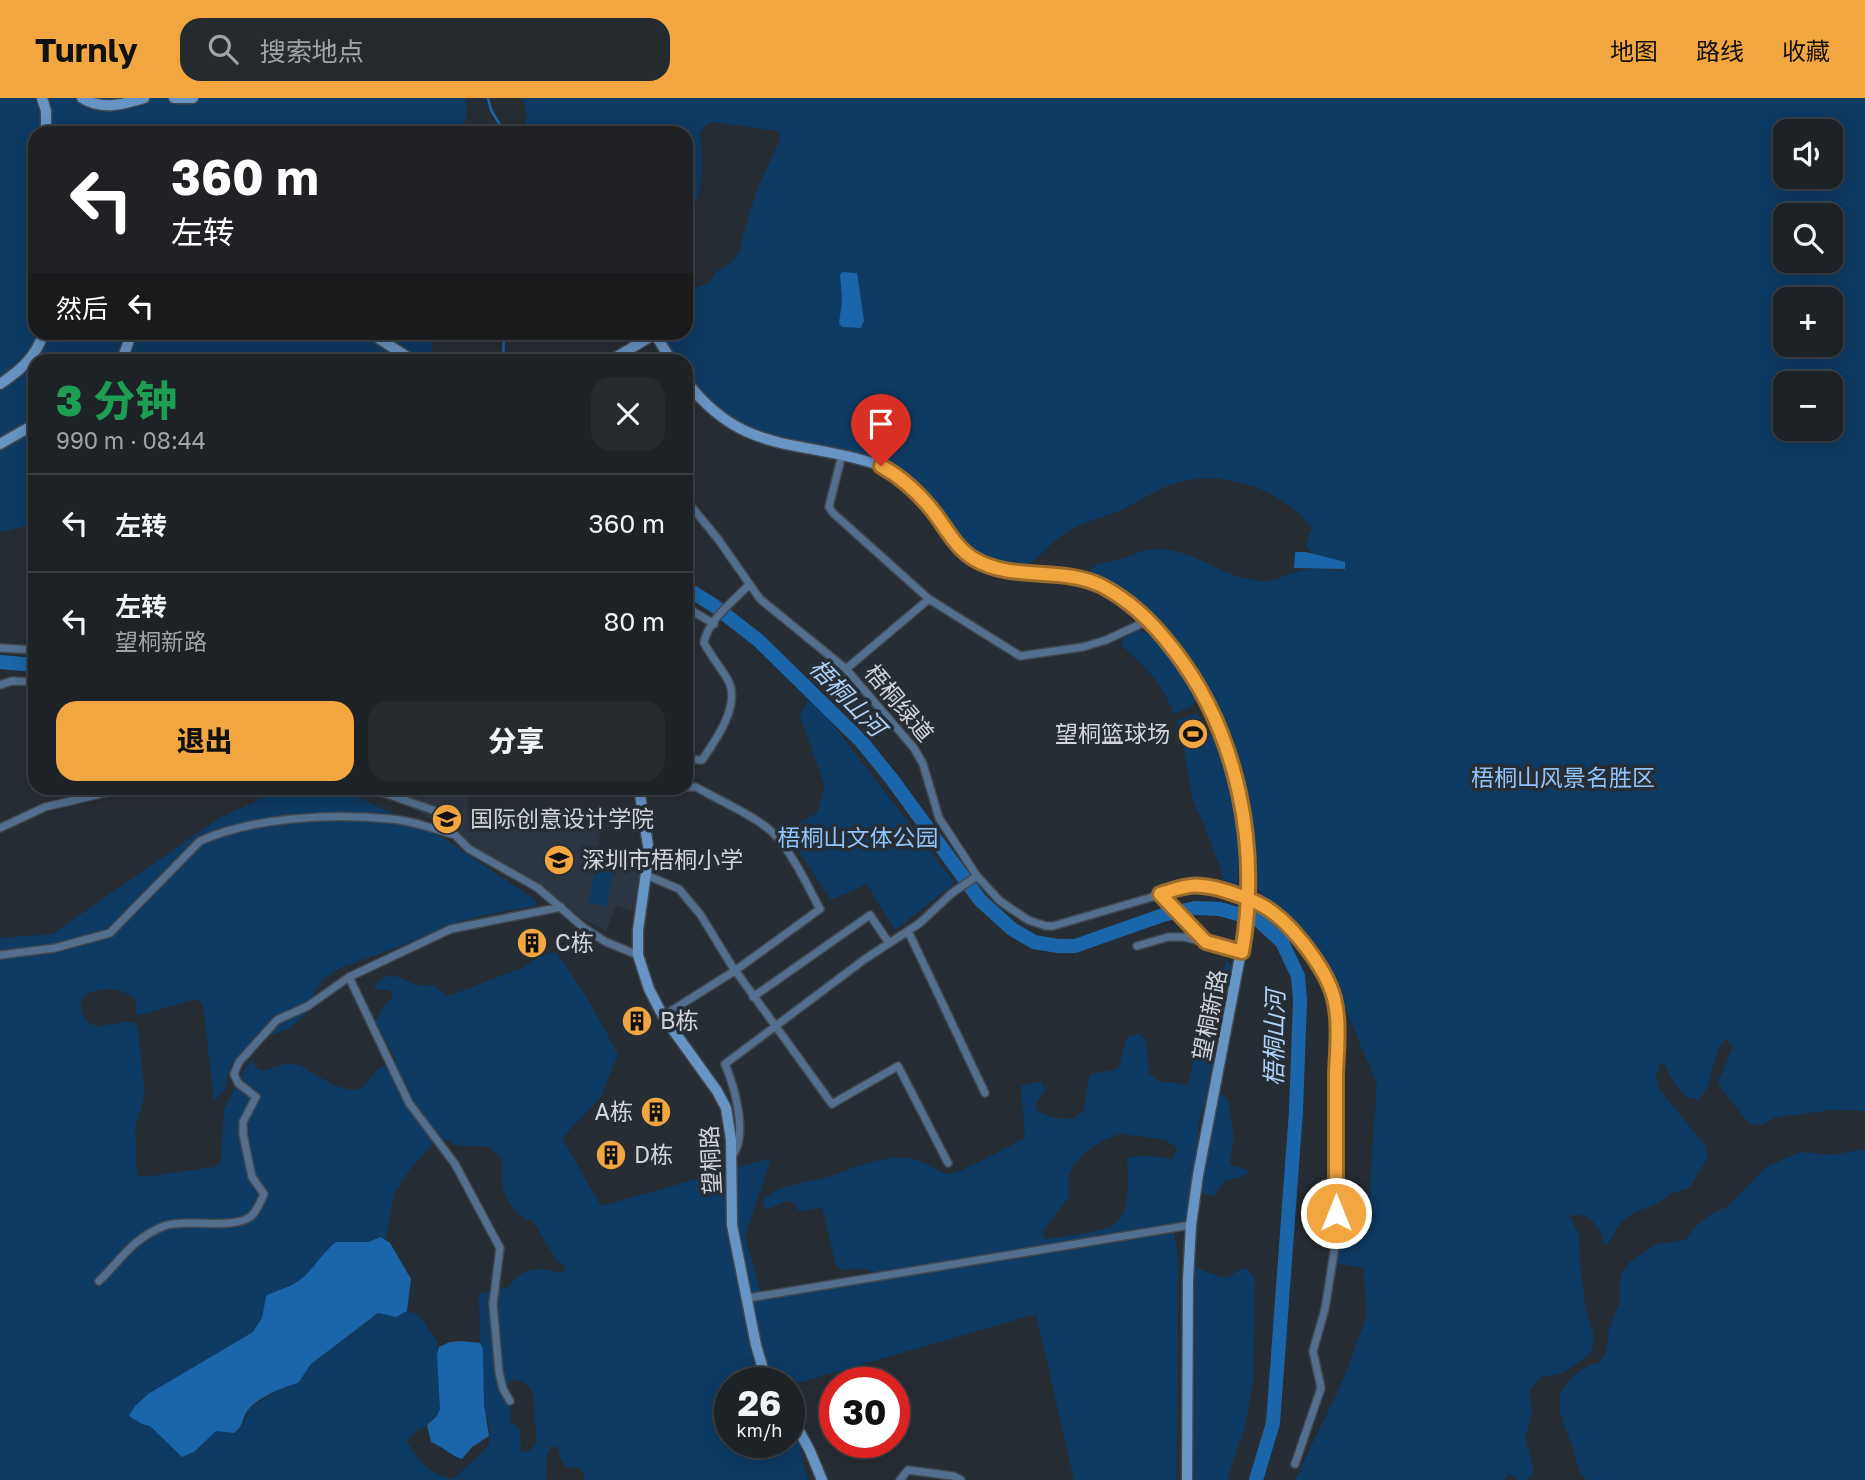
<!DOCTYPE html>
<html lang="zh">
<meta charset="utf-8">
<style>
:root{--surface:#1d2227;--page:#252a2f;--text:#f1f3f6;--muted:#a0a4a7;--line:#3b3f44;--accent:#f1a63f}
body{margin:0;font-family:"Golos Text","Noto Sans SC",sans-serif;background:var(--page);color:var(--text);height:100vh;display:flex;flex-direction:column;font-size:26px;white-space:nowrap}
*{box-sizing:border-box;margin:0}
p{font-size:23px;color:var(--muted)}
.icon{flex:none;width:38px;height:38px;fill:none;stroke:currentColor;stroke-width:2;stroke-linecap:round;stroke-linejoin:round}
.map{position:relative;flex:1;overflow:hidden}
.details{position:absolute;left:28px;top:256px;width:665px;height:441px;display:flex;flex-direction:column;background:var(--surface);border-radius:21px;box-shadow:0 4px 18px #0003,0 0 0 2px var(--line)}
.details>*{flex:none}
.banner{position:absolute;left:28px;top:28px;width:665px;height:214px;border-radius:21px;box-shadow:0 4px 18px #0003,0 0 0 2px var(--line);background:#202124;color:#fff;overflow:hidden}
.tools{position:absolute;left:1773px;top:21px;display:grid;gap:14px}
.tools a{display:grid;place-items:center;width:70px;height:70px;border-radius:14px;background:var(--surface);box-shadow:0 4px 18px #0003,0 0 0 2px var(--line);font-size:35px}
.speed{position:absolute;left:714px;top:1269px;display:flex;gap:14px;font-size:35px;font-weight:700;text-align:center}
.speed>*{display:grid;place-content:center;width:91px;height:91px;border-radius:50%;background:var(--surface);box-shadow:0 4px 18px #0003,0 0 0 2px var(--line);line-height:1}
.speed small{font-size:18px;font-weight:400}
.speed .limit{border:10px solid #d22;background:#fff;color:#111}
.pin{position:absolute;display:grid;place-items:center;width:60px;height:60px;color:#fff;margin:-72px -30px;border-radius:50% 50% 50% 0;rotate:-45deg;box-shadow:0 0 7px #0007}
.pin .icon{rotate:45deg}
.me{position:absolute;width:77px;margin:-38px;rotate:0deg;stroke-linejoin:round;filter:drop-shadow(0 0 5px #0008)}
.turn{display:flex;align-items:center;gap:24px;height:147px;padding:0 28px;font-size:32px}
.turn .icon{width:91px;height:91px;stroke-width:2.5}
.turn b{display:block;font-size:49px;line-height:60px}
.then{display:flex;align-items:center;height:66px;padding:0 28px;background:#0003;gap:14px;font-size:26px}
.round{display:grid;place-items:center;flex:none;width:74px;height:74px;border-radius:21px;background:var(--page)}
.head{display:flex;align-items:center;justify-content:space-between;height:119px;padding:0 28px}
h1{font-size:42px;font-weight:800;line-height:52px;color:#1e9e55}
.primary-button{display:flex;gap:14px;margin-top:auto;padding:14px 28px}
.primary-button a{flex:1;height:80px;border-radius:21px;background:var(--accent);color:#111;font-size:28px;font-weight:800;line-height:80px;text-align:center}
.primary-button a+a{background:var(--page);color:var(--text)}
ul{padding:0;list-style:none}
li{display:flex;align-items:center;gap:21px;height:98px;padding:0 28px;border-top:2px solid var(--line)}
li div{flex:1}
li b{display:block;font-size:26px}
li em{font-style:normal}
header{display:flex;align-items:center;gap:42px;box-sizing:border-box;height:98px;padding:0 35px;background:var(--accent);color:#111}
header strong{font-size:33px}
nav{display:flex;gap:38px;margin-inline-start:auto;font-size:24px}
.search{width:490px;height:63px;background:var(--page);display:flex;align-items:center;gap:18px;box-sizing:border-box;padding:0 24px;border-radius:21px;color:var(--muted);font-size:26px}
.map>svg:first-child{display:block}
.built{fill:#2c3642}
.green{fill:#0e3b64;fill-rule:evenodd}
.water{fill:#1b66aa}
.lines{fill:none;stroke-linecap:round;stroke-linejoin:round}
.stream{stroke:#1b66aa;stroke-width:2.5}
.river{stroke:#1b66aa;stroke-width:14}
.street-casing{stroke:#42484f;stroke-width:10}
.secondary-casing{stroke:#42484f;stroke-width:13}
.street{stroke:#536f8d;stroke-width:7}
.secondary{stroke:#6694c4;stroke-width:10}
.secondary-bridge-casing{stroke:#42484f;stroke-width:13;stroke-linecap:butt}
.secondary-bridge{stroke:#6694c4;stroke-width:10}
.route-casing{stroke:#9d6c29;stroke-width:18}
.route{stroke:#f1a63f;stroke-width:12}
.labels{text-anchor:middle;stroke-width:7;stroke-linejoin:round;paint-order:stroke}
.street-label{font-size:23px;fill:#d2d6db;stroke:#272d34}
.poi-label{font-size:23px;fill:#d2d6db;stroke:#272d34;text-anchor:start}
.park-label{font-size:23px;fill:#90c4fc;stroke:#272d34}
.water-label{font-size:24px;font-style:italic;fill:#b0d2f7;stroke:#272d34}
</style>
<header>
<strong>Turnly</strong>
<div class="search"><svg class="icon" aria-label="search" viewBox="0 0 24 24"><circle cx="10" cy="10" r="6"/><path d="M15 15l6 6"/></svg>搜索地点</div>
<nav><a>地图</a><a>路线</a><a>收藏</a></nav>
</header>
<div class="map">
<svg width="1865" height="1382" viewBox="0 0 1865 1382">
<rect width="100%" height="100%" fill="#272d34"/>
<!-- built -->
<path class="built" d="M372,690H473L467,710L600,732L599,752L643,772L638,815L616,808L606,833L581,820L536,783L473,749L455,733Z"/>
<!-- green -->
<path class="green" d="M0,0H466L467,18L459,35H35V234L431,235L433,262H35V426L0,434Z
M523,0H1865V1013L1832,1012L1795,1017L1776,1019L1762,1027L1751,1026L1745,1020L1721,990L1718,984L1733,949L1726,940C1710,956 1714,990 1698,1002C1680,999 1672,983 1665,966H1660L1656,980L1659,991L1705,1047L1708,1059L1689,1090C1683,1092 1677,1093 1672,1095C1667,1098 1663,1102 1658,1105C1628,1118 1623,1115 1608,1147L1604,1145C1600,1129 1589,1112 1570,1118L1579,1138L1580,1169L1586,1212L1593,1233V1250L1589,1257L1570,1270L1560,1276L1541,1279L1531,1290L1529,1295L1532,1315L1525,1339L1533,1369V1375L1527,1382H1520L1509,1376L1504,1382H1295L1344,1280L1367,1217L1363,1169L1337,1166L1341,1125L1357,1122L1368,1112L1377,986L1344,907L1306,839L1275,814L1255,787L1242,686L1200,581L1147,516L1091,479L1089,473C1096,464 1108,464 1118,462C1129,459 1139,453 1149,452C1192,446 1223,483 1263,483C1276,483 1288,476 1300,473C1314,469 1329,471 1343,473L1345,464C1330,461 1312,461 1306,446L1312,430C1281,390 1222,370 1173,386C1156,392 1138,404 1121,412C1104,419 1083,424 1067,434C1042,449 1031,480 996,470C963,460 951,435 934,408C930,403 927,396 922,391C917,386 911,382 905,378L750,334L707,303L686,277V262H675L659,235L686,234V194L710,184L717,173L732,164L740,153L744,133L757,92L780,41L779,33L713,24L706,27L700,34L702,68L699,98L686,117V35H523L527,20ZM1785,33H1830V79H1785ZM1785,117H1830V163H1785ZM842,174L857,175L861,230L843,229L839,225L842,202L840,177ZM1785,201H1830V247H1785ZM1785,285H1830V331H1785Z
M1138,532C1165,539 1188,574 1198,599L1192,608L1174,616C1161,583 1147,571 1121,547L1125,539Z
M808,602L824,615L955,785L895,832L867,786L831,802L785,732L817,715L825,688L800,618Z
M1198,615L1205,635L1216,642L1237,712L1239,764L1236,794L1223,787L1222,774L1202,722L1193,703L1184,652L1186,649L1176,623Z
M285,690H339L443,740L537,803L535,808C500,814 461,819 430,837L338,871L323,882L316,891L307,915L289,931L255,942L235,960L227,977L225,992L214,1003L203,906L196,901L140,917L136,916L135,901C118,888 106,889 86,896C81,903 79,909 83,917C93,939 117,920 135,925L138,933L145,997L135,1029L137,1077L144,1079L214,1069L221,1064L224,1011L244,973L252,962L255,969L263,973L286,965L299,967L335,988L353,992L363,989L378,971L396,962L375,924L385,906L392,901V895L387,892L375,891L374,888L387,877C406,878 412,891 433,887L448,898L522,870L545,856L557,854L589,903L618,956L601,999L562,1040L601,1108L771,1060L745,1138L763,1201L1174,1135L1178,1160L1176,1382H1074L1036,1216L794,1286L803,1366L808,1382H585C581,1360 571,1377 563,1365C559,1359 561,1354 556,1348L551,1349L547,1357L546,1382H0V840L52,836L221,719ZM447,1041L455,1047L490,1049L502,1061C504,1069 501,1077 502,1085C504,1099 517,1122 533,1123L556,1162L566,1169L561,1176C544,1167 517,1170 510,1189L479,1196L480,1245L483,1251L484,1307L490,1332L489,1348L453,1381C430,1376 418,1364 407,1343C416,1330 434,1327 440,1311L437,1243L419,1217L407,1213L396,1219L379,1215L311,1266L298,1285L283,1288L249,1311L243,1328L216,1333L194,1354L182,1359L150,1327L135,1308L148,1296L253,1234L262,1220L266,1198C276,1192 288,1190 297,1184C312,1174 321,1156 336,1144H368L380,1139L386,1142L394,1096L408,1074L434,1044ZM513,1282C538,1282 534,1307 535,1325C536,1331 538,1341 535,1347C533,1350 530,1352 526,1354L521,1352L520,1331L510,1323L511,1310L506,1302L509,1285ZM730,1284H789V1344H730Z
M595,771L613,774L607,808L589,805Z
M1226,863L1231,866L1205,1005L1199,1021L1197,1048L1185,1125L877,1177C867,1169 854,1169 843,1173L836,1167L822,1110L799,1113L793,1104L786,1103L768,1111L763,1108V1102C778,1087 804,1085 824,1080C852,1072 882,1055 913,1061C927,1063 938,1077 952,1076C960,1075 1014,1046 1025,1040L1021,988L1042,983L1045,992L1035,1007L1037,1013L1054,1020L1073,1021L1084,1012L1088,983L1091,976L1117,971C1124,960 1122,948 1128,938L1140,936L1146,943L1149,975L1159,983L1188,987L1197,945L1209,933ZM1121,1036L1164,1041L1176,1049V1055L1172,1061L1147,1058L1131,1059L1127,1063C1128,1080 1131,1115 1115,1126C1102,1135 1063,1139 1046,1141L1043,1139V1133L1068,1100C1070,1093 1068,1089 1068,1083C1071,1060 1100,1041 1121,1036Z
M1223,996L1228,1002L1234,1041L1230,1065L1232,1068L1247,1071L1248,1074C1233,1089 1228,1070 1215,1098L1202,1095L1201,1091L1216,997Z
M1865,1051V1382H1587C1576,1372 1577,1360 1572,1347C1562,1320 1548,1299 1575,1277C1583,1271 1589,1265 1599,1265L1606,1254L1609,1231L1620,1204L1619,1186L1622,1174L1630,1164L1657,1146L1685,1142L1697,1127L1711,1116L1727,1109L1766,1069L1801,1054L1832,1057Z
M1195,1169L1217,1178L1228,1180L1240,1171H1248L1255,1181L1253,1284L1245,1328L1227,1382H1194Z"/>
<!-- water -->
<path class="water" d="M842,174L857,175L864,223L861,230L842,229L839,225L842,202L840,177Z
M1295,454H1306L1345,464V471L1294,470Z
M381,1139L390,1145L411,1181L407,1213L396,1219L378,1215L311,1266L298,1285C284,1288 257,1300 248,1312C241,1321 246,1325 234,1335L216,1333L194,1354L182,1359L150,1328L142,1326L129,1318L135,1308L148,1296L253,1234L262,1220L266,1198C276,1192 288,1190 297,1184C312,1174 321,1156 336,1144H368Z
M461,1243L480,1245L483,1251L484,1307L489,1338L472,1349L462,1361C453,1359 442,1348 431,1344L427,1327L437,1318L440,1311L437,1257L439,1249L450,1244Z"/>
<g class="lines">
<!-- stream -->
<path class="stream" d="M488,0L491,12L505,35
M503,262L504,234"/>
<!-- river -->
<path class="river" d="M686,490L713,507L758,542L861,643L891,680L980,802L1012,831L1034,844L1058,848H1075L1163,817L1195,810L1220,811L1258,822L1282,844L1298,878L1300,902L1296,1013L1273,1325L1256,1382
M0,564L35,567"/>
<!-- street casing -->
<g class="street-casing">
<path id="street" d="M842,357L830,404L829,409L833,415L929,501L1020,558L1083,549L1106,542L1149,522
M686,402L718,441L760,501L846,571L914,650L923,666L939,720L977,778L1000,803L1028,822L1046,828H1053L1190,788L1215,791L1263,808L1288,829L1318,867L1329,886L1335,902L1336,1142L1325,1211L1313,1253L1321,1290L1295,1366
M686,509L714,526
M0,550L35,552
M846,571L929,501
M0,587L12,583L35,584
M686,661L702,662C716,642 741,607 728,582C721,570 711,558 704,545C707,523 734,502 749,487
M369,690L433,712L446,723L455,737L469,751L538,790L584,830L606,844L638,857
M0,730L45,709L126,690
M646,777L679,791L700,816L732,868L832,1006L898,968L948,1065
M1160,796L1206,843
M908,833L985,995
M1137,848L1168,839H1184L1242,854
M0,857L55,850L110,835L200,743C254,719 334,715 392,721C414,723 434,731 455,737
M349,879L409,1005L455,1066L500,1150L493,1206L499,1274L503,1291L510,1303
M753,899L870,817L889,845
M663,918L736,872L820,811C807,787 794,758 775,737C760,720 718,702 696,689H686
M732,1058C749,1037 734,988 725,966L865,861L920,825L952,795L977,778
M99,1183C122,1161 132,1141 164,1128C186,1120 232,1132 250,1119C256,1115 261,1103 264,1096L252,1079L243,1036V1024L256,999L238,985L234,976L239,964L277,922L308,908L349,879L451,831L561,809
M748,1200L1191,1127
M900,1382L908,1372L953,1378L961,1382"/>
</g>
<!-- secondary casing -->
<g class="secondary-casing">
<path id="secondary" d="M42,0L46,13V35
M82,0C103,13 123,6 144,0
M174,0H193
M369,234L412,262
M122,262L132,234
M611,262L655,236L671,262
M686,283C744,359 800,340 879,367C926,384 935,435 971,459C1007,483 1051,469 1089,482C1172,511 1226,625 1242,705C1248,734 1247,765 1247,795
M0,286C21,272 36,259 44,234
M0,346L35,326
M639,690L649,754L638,832V857L649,891L663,918L717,993L726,1010L731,1042L732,1127L756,1247L763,1271L771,1284
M789,1314L810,1353L822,1382
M1187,1382L1188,1182L1191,1127L1198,1077L1243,843"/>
</g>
<!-- street -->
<use href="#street" class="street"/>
<!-- secondary -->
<use href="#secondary" class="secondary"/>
<!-- secondary-bridge casing -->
<g class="secondary-bridge-casing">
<path id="secondary-bridge" d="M1243,843L1247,795"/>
</g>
<!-- secondary-bridge -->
<use href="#secondary-bridge" class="secondary-bridge"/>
</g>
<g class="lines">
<!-- route casing -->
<g class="route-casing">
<path id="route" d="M881,368C903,380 920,396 936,417C947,432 957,451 974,461C1013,484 1062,468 1102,488C1131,503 1154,526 1173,551C1239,636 1260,749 1242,854L1206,844L1160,796C1173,792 1188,786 1202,788C1218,789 1249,800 1263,808C1290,823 1326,870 1334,900C1340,923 1337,952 1336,975C1336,1022 1336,1069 1336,1115"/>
</g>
<!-- route -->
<use href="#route" class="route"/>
</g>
<!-- icons -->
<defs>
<g id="stadium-disc" transform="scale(1.575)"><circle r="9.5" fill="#f1a63f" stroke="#272d34"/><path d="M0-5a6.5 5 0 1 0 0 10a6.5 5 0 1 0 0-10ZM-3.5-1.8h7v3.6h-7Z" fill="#111"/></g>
<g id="university-disc" transform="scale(1.575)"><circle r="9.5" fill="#f1a63f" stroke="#272d34"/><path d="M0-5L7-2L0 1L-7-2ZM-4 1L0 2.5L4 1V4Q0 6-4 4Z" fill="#111"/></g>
<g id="school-disc" transform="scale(1.575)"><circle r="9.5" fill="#f1a63f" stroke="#272d34"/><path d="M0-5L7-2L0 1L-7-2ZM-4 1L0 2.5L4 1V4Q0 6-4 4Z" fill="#111"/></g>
<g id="building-disc" transform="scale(1.575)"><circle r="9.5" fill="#f1a63f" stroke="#272d34"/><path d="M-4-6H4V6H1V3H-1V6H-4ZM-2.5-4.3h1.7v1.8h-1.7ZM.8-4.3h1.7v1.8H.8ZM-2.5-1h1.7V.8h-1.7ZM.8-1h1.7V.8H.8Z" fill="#111"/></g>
</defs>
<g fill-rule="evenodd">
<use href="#stadium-disc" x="1193" y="636"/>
<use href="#university-disc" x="447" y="721"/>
<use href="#school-disc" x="559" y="762"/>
<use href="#building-disc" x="532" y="845"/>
<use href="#building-disc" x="637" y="923"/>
<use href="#building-disc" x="656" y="1014"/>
<use href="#building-disc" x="611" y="1057"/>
</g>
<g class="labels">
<!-- street labels -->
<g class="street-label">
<text transform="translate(899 605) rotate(50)" y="8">梧桐绿道</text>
<text transform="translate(1210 917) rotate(-79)" y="8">望桐新路</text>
<text transform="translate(711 1062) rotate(-93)" y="8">望桐路</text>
</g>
<!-- poi labels -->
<g class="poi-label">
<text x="1170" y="644" text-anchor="end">望桐篮球场</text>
<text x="470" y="729">国际创意设计学院</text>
<text x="582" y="770">深圳市梧桐小学</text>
<text x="555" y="853">C栋</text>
<text x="660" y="931">B栋</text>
<text x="633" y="1022" text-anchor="end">A栋</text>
<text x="634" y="1065">D栋</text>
</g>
<!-- park labels -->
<g class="park-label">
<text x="1563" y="688">梧桐山风景名胜区</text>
<text x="858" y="748">梧桐山文体公园</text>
</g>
<!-- water labels -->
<g class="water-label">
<text transform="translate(847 600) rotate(46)" y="8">梧桐山河</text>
<text transform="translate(1275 940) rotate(-89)" y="8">梧桐山河</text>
</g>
</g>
</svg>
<div class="tools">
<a><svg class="icon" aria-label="sound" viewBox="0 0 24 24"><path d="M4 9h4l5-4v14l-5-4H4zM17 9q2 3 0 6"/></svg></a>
<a><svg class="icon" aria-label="search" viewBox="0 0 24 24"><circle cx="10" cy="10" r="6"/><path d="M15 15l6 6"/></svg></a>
<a>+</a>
<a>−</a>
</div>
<div class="speed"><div>26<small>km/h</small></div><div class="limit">30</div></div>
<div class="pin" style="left:881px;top:368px;background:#d93025"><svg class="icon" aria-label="arrive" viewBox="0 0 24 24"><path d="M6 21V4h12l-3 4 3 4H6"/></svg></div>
<svg class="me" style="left:1336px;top:1115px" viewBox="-20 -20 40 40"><circle r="17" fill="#f1a63f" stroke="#fff" stroke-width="3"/><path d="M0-11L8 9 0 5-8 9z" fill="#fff"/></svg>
<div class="banner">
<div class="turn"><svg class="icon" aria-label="left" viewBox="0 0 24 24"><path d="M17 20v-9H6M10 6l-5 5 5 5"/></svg><div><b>360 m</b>左转</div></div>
<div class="then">然后<svg class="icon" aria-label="left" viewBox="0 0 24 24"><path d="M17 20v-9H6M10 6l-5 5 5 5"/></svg></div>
</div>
<section class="details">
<div class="head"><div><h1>3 分钟</h1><p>990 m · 08:44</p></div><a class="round"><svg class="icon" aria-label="close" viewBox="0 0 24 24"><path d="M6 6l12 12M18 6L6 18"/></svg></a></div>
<ul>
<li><svg class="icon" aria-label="left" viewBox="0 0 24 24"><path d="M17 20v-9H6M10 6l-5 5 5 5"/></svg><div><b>左转</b></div><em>360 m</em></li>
<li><svg class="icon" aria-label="left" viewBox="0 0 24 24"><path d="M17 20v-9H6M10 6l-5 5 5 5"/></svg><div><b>左转</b><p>望桐新路</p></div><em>80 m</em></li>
</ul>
<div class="primary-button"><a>退出</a><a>分享</a></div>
</section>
</div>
